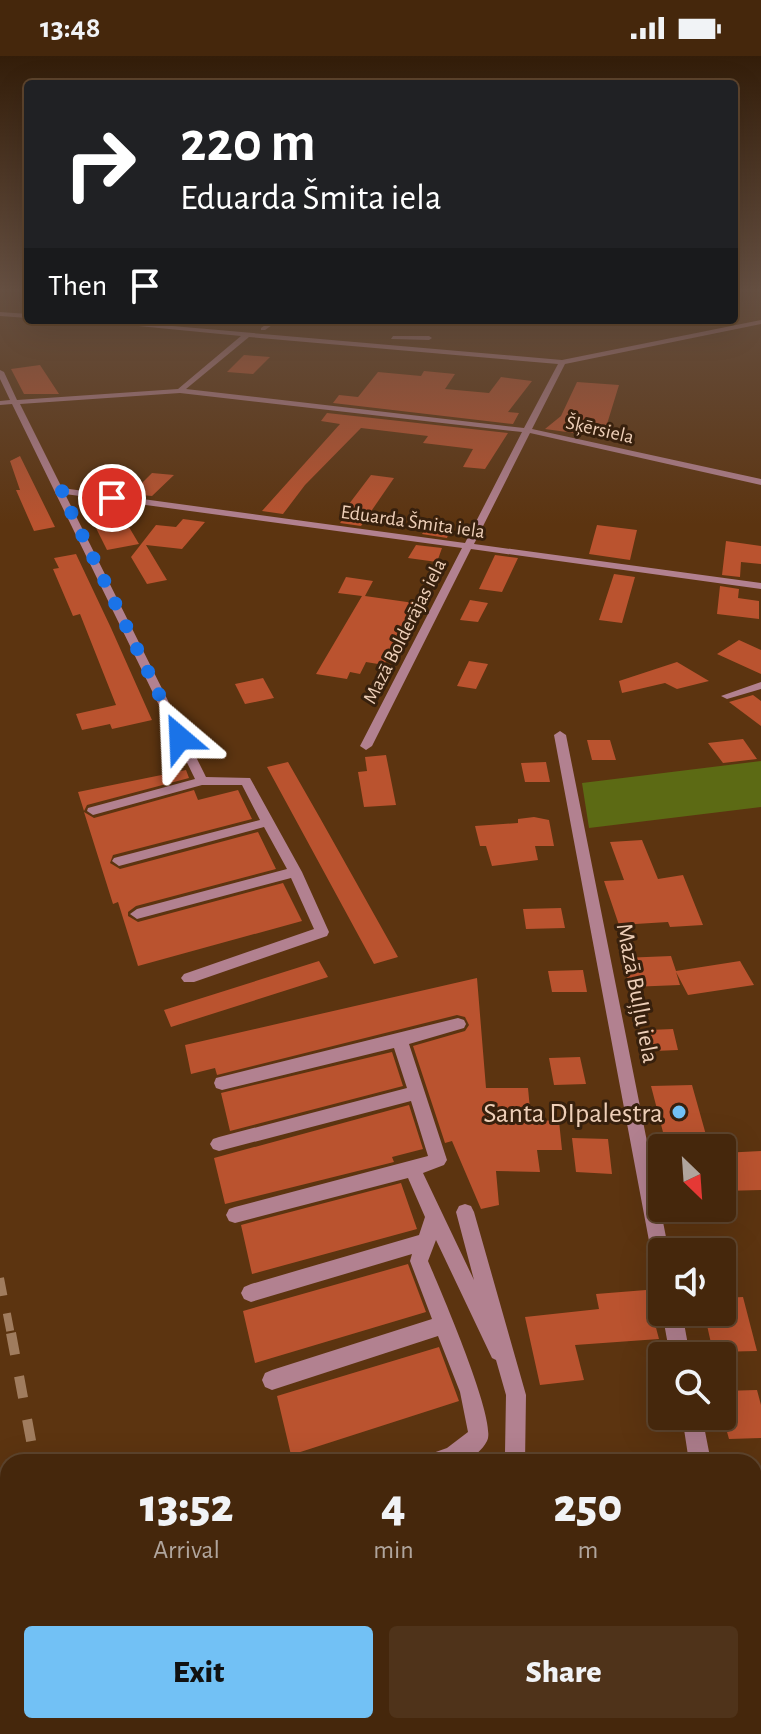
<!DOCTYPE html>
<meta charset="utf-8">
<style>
:root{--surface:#45270c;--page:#4f331a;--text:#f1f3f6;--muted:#b0a59d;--line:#5d442d;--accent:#72c1f5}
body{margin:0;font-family:"Alegreya Sans",sans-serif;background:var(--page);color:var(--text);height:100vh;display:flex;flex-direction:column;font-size:30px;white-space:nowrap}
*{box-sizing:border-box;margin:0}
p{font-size:26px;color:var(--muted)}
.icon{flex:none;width:44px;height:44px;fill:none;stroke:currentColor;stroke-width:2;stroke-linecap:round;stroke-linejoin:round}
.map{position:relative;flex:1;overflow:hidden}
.drawer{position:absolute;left:0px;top:1398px;width:762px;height:280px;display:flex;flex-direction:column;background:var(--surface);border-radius:24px 24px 0 0;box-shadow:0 8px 32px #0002,0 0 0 2px var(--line)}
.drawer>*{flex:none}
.guide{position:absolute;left:24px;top:24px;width:714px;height:244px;border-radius:8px;box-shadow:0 8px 32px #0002,0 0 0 2px var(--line);background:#202124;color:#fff;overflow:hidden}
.needle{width:52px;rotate:155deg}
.buttons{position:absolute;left:648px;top:1078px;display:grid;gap:16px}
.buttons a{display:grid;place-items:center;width:88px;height:88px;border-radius:8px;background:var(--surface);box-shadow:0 8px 32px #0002,0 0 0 2px var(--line);font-size:40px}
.pin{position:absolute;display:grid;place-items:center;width:68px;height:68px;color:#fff;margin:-34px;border:4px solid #fff;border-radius:50%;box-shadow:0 2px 8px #0007}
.me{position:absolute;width:88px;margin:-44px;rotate:334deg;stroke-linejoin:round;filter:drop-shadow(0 0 6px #0008)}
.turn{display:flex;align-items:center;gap:28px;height:168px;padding:0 24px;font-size:36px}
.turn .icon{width:104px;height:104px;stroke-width:2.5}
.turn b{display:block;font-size:56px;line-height:68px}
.then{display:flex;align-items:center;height:76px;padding:0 24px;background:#0003;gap:16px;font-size:30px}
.eta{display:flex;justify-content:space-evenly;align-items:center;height:136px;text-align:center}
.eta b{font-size:48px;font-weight:800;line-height:56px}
.primary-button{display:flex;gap:16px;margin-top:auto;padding:16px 24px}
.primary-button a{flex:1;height:92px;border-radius:8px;background:var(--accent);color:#111;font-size:32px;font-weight:800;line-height:92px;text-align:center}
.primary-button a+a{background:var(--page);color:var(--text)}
.status{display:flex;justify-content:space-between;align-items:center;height:56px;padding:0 40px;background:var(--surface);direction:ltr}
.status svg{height:22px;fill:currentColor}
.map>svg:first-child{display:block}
.green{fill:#5c6a14}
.building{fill:#ba532f}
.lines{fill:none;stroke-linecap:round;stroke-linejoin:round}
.minor{fill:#b28190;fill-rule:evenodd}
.rail-far1{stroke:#a07c5e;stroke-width:8;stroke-dasharray:18 18;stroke-linecap:butt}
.rail{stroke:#a07c5e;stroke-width:10;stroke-dasharray:22 22;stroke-linecap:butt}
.route{stroke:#1a73e8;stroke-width:14;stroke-dasharray:0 25.2}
.poi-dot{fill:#72c1f5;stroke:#37200d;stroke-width:3}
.labels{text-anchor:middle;stroke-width:6;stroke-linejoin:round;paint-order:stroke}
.far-street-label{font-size:20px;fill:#eecfb8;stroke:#37200d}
.street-label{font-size:24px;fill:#eecfb8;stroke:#37200d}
.near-poi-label{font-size:28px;fill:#eecfb8;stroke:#37200d;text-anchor:end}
</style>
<div class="status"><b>13:48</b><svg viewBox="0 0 49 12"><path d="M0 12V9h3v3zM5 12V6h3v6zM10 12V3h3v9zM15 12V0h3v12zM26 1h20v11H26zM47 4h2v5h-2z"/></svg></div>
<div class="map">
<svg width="761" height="1678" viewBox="0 0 761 1678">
<rect width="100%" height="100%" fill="#5c3410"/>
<!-- green -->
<path class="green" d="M761,705V751L589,772L582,727Z"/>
<!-- building -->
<path class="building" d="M244,299L270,301L253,318L227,316Z
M40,309L59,338H24L11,313Z
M424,315L455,318L445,333L489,337L501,321L532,325L508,356L519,357L513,368L333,347L339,339L358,341L378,316L421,320Z
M577,326L619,329L603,381L545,373L561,360Z
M327,357L508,377L485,413L463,411L473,393L423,387L428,380L361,372L305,429L283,458L262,455L340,368L321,365Z
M20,400L55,471L34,475L16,434H20L10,405Z
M152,417L174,419L152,440L131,438Z
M371,419L394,422L361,470L340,467L351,453L346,452Z
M134,459L126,466L139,488L107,494L93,466Z
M183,463L205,466L182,493L146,489L167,524L147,528L131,501L156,469L176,471Z
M430,466L452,468L447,482L422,478Z
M597,469L637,474L630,504L589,498Z
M726,485L761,490V508L741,506L740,521L722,519Z
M416,489L442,492L437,506L408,502Z
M76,498L111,572L152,664L112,673L110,668L82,674L76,658L116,649L80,558L73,560L53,513L59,512L54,502Z
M495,499L518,502L502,536L479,533Z
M614,518L635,521L622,567L599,564Z
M346,521L373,525L365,540L414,547L384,609L366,606L360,618L350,616L347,623L316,618L362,540L338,537Z
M720,530L739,533L738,542L759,545V563L717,558Z
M470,544L488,547L478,566L460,564Z
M739,584L761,594V618L717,598Z
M469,605L488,608L476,633L457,630Z
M677,606L709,625L677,633L665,627L622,637L619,625Z
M263,622L274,642L245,648L235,628Z
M753,639L761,645V670L729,646Z
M743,683L757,703L723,707L708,687Z
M587,684H610L616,704H592Z
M386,699L396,749L364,751L358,716L367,715L365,701Z
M288,706L320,762L398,901L374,908L267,711Z
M546,706L550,726H525L521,707Z
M186,714L189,722L87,749L84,755L78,736Z
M194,734L198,744L238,734L252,763L113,799L110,807L120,813L258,776L276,813L136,850L128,856V860L138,866L283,827L302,865L138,910L118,846L113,848L84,756L94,762Z
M534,761L549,764L554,790H535L538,804L492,810L486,790H480L475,770L518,767V763Z
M642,784L658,823L683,819L703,869L670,871L668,866L619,869L604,825L624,824L610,786Z
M561,852L565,872L526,873L523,853Z
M671,900L676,915L740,905L754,929L688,939L676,916L680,929L630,931L622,902Z
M319,905L328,921L171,971L164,954Z
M583,914L587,936H552L548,915Z
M477,922L486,1032H528L531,1064L559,1065L562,1094H537L540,1116L496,1115L499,1149L481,1153L452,1085L445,1087L413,990L465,975L469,969L465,961L457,959L217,1019L215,1012L191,1018L185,989Z
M673,973L678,994L654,995L649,974Z
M392,996L403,1030L230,1075L221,1037Z
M580,1001L586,1028L554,1029L549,1002Z
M692,1029L706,1079L664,1080L651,1030Z
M409,1049L423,1093L392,1101L394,1106L225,1148L214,1102Z
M572,1082L608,1083L612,1118L576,1116Z
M761,1095V1134L722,1135V1097Z
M401,1127L417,1173L252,1218L241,1169Z
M408,1208L426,1256L255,1307L243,1255Z
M646,1234L659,1283L575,1289L584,1324L540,1329L525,1261L599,1253L596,1238Z
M743,1241L757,1295L713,1296L704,1256H722V1242Z
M439,1291L459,1345L291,1399L277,1340Z
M757,1334L761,1349V1382L729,1383L722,1358V1335Z"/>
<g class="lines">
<!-- minor -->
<path class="minor" d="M0,256L28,258V262L0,260Z
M77,264H103L562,304L761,264V268L565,308L532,373L761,423V429L530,377L474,488L761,527V533L471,493L372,690L366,694L360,690L462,492L65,438L206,721L250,722L302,816L329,876L327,880L194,926H184L181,922L184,918L314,873L291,822L137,863L130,858L137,853L287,813L264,771L119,810L112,805L114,802L260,764L242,729H202L93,759L87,755L88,752L195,723L12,348L0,349V345L10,344L0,323V314L4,316L17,344L178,333L241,280ZM249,281L558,308L524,372L186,333ZM180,337L522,376L465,487L62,432L20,348Z
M272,264H279L265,274H261V272Z
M393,280H429L432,282L429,284L391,283Z
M761,626V633L727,643L721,640Z
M560,675L566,679L669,1196H662V1215L655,1212L653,1206L554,679Z
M458,962L464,964L466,968L464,972L409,988L447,1104L444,1109L423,1117L474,1224L456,1156L459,1150L465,1148L471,1150L474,1156L526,1339L525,1406H498L501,1398L505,1396L506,1339L496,1304L492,1302L436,1184L428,1205C439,1231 498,1366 487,1385C474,1409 450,1406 427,1406L430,1398L447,1392L468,1376L460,1336L438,1280L272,1334L265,1331L262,1324L265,1317L272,1314L432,1263L410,1205L412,1198L251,1246L244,1243L241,1237L244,1231L251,1228L419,1179L425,1161L408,1122L235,1167L229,1165L226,1159L229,1153L235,1151L428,1100L411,1045L219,1095L213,1093L210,1088L213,1083L219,1081L407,1032L394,992L222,1034L216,1032L214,1027L216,1022Z
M662,1256H682L690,1300H670Z
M682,1360H702L711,1406H689Z
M754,1659L761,1664V1678H741L739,1670H754Z
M315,1670H339V1678H315Z"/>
<!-- rail-far1 -->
<path class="rail-far1" d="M0,1222L11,1279"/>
<!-- rail -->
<path class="rail" d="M11,1277L35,1406
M84,1670L86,1678"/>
</g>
<!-- sky -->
<linearGradient id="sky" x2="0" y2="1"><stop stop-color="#331d09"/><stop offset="0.5" stop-color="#665042"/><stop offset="1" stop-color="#665042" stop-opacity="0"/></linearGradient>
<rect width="761" height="468" fill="url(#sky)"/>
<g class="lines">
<!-- route -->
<path class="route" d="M112,442L61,435L180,682"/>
</g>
<!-- markers -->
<circle class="poi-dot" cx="679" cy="1056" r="8"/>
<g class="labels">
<!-- far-street labels -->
<g class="far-street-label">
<text transform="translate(600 373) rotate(13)" y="7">Šķērsiela</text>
<text transform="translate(413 465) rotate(8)" y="7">Eduarda Šmita iela</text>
<text transform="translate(404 575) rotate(-63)" y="7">Mazā Bolderājas iela</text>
</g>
<!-- street labels -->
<g class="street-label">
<text transform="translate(638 937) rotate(79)" y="8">Mazā Buļļu iela</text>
</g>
<!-- near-poi labels -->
<g class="near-poi-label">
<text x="663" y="1066">Santa DIpalestra</text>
</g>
</g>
</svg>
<div class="buttons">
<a><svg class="needle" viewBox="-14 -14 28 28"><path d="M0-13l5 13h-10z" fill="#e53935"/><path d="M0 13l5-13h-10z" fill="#b0a59d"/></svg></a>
<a><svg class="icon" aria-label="sound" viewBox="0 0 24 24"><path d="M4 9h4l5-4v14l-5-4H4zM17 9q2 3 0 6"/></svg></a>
<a><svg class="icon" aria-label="search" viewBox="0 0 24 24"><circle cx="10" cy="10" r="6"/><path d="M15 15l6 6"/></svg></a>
</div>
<div class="pin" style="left:112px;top:442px;background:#d93025"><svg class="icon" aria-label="arrive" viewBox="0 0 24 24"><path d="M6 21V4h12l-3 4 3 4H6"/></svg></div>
<svg class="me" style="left:180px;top:682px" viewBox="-20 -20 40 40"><path d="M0-17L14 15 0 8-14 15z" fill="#1a73e8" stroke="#fff" stroke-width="4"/></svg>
<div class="guide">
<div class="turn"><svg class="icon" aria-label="right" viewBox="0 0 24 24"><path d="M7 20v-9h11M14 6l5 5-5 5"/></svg><div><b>220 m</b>Eduarda Šmita iela</div></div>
<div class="then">Then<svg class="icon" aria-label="arrive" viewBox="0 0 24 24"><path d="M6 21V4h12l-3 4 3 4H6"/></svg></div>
</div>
<section class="drawer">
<div class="eta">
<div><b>13:52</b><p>Arrival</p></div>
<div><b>4</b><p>min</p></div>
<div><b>250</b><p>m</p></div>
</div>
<div class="primary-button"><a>Exit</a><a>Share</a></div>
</section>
</div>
